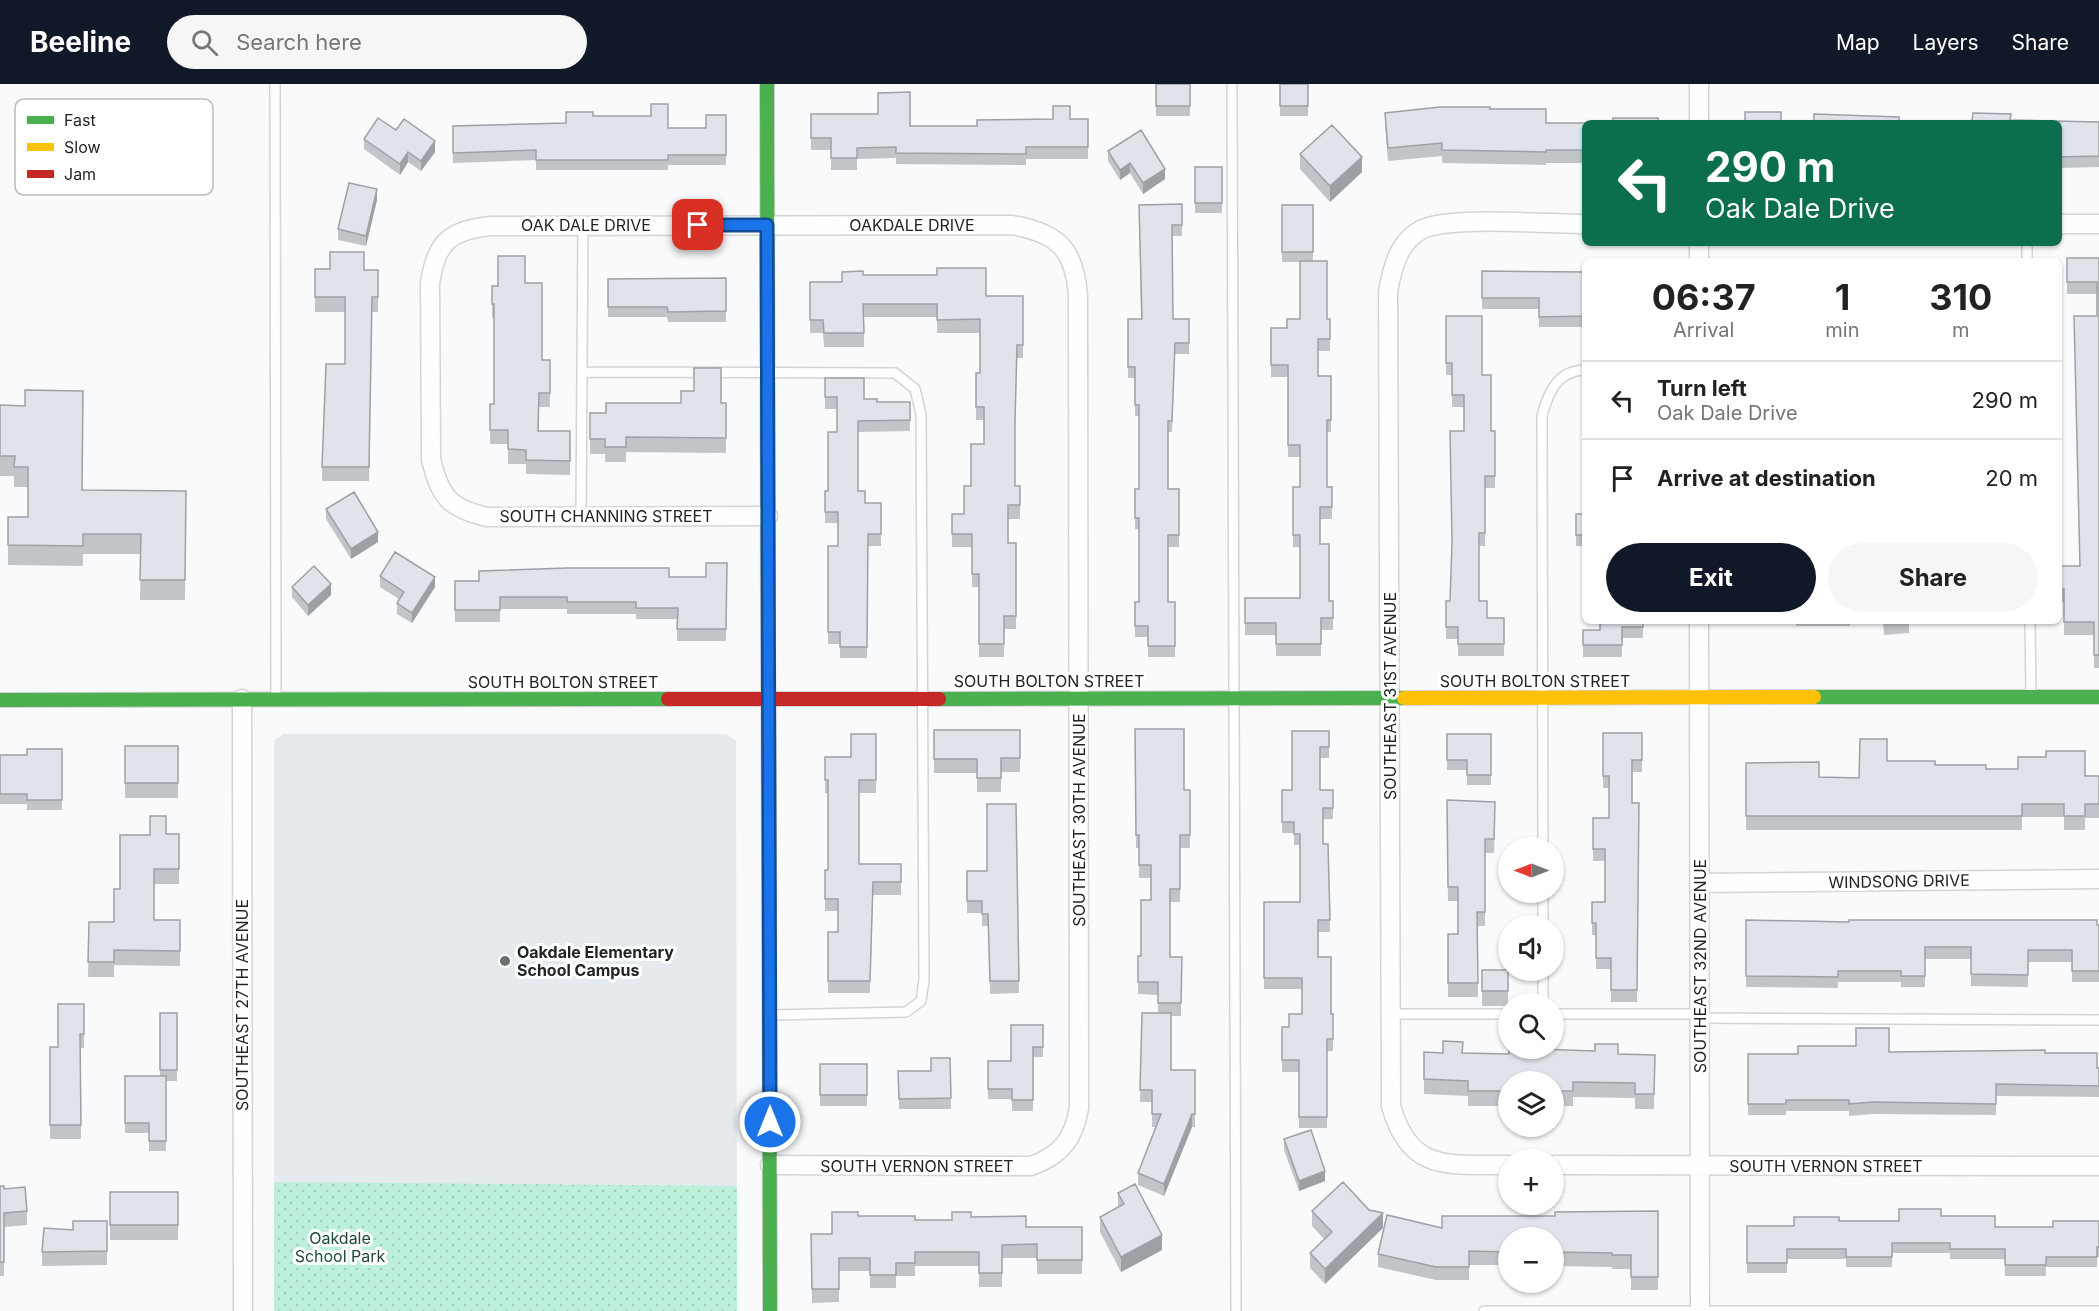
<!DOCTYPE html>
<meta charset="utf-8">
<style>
:root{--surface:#fff;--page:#f6f6f6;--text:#222;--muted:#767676;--line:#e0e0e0;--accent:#111827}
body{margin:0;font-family:Inter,sans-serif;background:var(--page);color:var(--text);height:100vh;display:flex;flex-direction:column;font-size:22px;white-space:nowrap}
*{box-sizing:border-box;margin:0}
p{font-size:20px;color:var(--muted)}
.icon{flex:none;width:33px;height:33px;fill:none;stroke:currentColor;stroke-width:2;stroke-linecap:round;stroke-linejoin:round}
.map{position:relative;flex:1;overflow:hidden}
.details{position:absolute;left:1582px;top:174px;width:480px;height:366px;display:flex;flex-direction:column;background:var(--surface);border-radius:9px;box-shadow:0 2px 4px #0004}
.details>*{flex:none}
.banner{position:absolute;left:1582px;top:36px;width:480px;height:126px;border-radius:9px;box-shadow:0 2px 4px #0004;background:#0b6e4f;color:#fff;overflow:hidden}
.needle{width:39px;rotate:270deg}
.fabs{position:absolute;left:1498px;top:753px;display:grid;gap:12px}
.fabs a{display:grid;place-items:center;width:66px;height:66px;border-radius:50%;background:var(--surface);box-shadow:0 2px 4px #0004;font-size:30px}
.pin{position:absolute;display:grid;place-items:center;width:51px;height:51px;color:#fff;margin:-26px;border-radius:12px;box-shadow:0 3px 9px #0006}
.me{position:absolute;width:66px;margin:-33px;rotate:0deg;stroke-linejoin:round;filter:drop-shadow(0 0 4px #0008)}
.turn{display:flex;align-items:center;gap:21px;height:126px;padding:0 24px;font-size:27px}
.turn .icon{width:78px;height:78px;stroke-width:2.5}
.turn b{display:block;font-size:42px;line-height:51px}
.eta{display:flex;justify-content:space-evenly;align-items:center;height:102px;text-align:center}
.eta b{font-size:36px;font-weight:700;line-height:42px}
.button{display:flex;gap:12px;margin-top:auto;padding:12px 24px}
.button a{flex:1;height:69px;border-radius:36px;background:var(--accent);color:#fff;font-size:24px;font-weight:700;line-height:69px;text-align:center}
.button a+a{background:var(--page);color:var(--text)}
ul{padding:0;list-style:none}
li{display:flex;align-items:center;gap:18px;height:78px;padding:0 24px;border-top:2px solid var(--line)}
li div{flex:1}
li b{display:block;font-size:22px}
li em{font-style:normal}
header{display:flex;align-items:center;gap:36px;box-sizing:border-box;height:84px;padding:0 30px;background:var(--accent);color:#fff}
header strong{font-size:28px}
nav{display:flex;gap:33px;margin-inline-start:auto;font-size:21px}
.search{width:420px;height:54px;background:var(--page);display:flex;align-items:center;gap:15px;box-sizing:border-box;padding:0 21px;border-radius:33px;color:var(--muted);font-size:22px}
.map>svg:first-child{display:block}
.built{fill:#e4eaed}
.grass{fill:url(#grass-dots)}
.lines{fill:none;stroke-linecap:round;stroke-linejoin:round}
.lane-casing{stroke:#d3d4d5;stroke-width:12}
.street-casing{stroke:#d3d4d5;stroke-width:21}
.fast-casing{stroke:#d3d4d5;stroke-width:16}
.slow-casing{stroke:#d3d4d5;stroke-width:16}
.jam-casing{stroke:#d3d4d5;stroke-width:16}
.lane{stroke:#fefefe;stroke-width:9}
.street{stroke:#fefefe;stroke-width:18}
.fast{stroke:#4caf50;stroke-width:14}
.slow{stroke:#ffc107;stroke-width:14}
.jam{stroke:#c62828;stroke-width:14}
.wall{fill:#c1c4c9}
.shaded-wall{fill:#9da0a4}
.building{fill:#e0e4ea;stroke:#9da0a4;stroke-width:1.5}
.route-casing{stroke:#114b97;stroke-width:15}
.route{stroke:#1a73e8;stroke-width:10}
.poi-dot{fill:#6d6f6f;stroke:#fff;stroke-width:2}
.labels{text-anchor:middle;stroke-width:6;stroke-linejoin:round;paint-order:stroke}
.street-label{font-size:16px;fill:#222424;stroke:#fff}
.poi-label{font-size:16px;font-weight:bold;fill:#222424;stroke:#fff;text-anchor:start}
.park-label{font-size:16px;fill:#1f4938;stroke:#fff}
.key{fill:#fff;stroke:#bdbdbd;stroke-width:1.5}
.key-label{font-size:16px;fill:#222424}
</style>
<header>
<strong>Beeline</strong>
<div class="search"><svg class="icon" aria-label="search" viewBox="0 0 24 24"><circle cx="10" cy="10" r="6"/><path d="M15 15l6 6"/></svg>Search here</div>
<nav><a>Map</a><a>Layers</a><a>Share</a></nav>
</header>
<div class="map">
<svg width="2099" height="1227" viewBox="0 0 2099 1227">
<defs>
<pattern id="grass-dots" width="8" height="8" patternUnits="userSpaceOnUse" patternTransform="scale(1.5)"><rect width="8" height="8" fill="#bdf0da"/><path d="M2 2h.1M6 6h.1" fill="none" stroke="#a2cebb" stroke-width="1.8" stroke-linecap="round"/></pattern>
</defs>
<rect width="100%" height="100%" fill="#f8fafb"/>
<!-- built -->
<path class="built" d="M283,650H727L736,657L737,1227H274V657Z"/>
<!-- grass -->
<path class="grass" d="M274,1098L737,1102V1227H274Z"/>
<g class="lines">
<!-- lane casing -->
<g class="lane-casing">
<path id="lane" d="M275,0L276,613
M1232,0L1236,1227
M2027,159V177
M582,288L895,289L915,305L921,330L924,896L921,917L906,928L772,931
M581,433L583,141
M2030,537L2031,611
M1543,764L1542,332C1548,309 1557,286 1586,286
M1543,808V842
M1543,886V920
M1391,930H1509
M1554,930H1700
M1700,934L2099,936
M1484,1227H2099"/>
</g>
<!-- street casing -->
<g class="street-casing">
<path id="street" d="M1699,0V39
M2060,140H2099
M1699,159V177
M768,432L487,433C449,424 440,413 431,375L430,199C436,159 449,146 491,142L1012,141C1058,149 1075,165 1078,213L1079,1024C1074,1055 1060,1072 1031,1082L770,1081
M1699,537L1700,1227
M242,615L243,1227
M1700,799L2099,795
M1509,1081C1450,1080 1410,1090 1391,1022L1388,208C1392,184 1399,156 1423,145C1450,132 1550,140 1586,140
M1554,1081L2099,1082"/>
</g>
<!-- fast casing -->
<g class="fast-casing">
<path id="fast" d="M767,0L768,554
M1814,613H2099
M939,615L1404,614
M0,616L668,615
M769,793L770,1227"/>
</g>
<!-- slow casing -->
<g class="slow-casing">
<path id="slow" d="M768,554L769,793
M1404,614L1814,613"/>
</g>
<!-- jam casing -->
<g class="jam-casing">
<path id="jam" d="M668,615H939"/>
</g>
<!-- lane -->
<use href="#lane" class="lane"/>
<!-- street -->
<use href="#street" class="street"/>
<!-- fast -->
<use href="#fast" class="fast"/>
<!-- slow -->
<use href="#slow" class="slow"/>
<!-- jam -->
<use href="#jam" class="jam"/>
</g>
<!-- wall -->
<path class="wall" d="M1156,0H1190V32H1156Z
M1280,0H1308V32H1280Z
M1385,29L1546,39H1658H1586V79H1546V81L1442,79V72L1388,77L1385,41Z
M811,30L910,42H977L1070,35H1088V75H1026V81L896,80V74L857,75V86H831V66H811Z
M726,31V81H668V86H536V76L453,79V42L566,39L593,32H651L668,44H706Z
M2010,36L2099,38V83L2060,84V39L1899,37Z
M396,46L435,68L421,87L408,78L400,91L364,65V55Z
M1108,67L1165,95L1143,110L1130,89L1120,96L1108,77Z
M1300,70L1362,88L1330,118L1300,85Z
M1195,83H1222V129H1195Z
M377,116L366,162L338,156V145Z
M1182,120V152H1172L1173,235H1189V270H1175L1172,348H1168V405H1179V463H1168V518H1175V573H1148V553H1135V518H1139V445H1135V405H1139V332H1135V294H1128V235H1141L1139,121Z
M1282,121H1313V177L1327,235H1330V267H1318V292H1331V348H1327V403H1332V435H1320V460L1329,517H1333V546H1321V572H1276V551H1245V514H1300V463H1293V403H1300V373H1288V293H1271V244H1287L1300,235V178H1282Z
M2067,174H2099V584H2094V551H2064V518H2060V482H2080L2097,232V210H2067Z
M315,185L378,186V228H372L369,397H322V383L345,280V228H315Z
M1482,187L1586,188V243H1539V225H1482Z
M863,191L986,212H1023V274H1017L1015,350V402H1020V435H1008V459H1016V545H1004V573H979V503H972V463H952V430H964L971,402L984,360V336H976V289H980V249H937V233H864V263H824L823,249H810V198H842Z
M726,194V238H668L667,233H608V195Z
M525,199L542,276H550V323H539V347H570V391L526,390V380H508V360H490V320H494V234H492V202Z
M1446,232L1482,291L1491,347H1495V404H1485V462H1479V517L1487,534H1504V572H1458V555H1446V517H1450L1452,463L1464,347V323H1452V291H1446Z
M825,294L864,315L877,318H910V347L858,348V407L865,419H881V462H868L867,574H840V560H828V462H838V439H825V407H828L837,348V325H825Z
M681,319H726V369L626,368V378H605V370H590V329H606Z
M0,321L82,406L186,407L185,516H140L141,470H83V482L8,481V433H28V403H14V392H0Z
M326,425L378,458L351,475L326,435Z
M1576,430H1586V462H1576Z
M727,479L726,557H677V535H636V530H567V525H500V538H455V497L669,493H706Z
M380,492L435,503L412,539L397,530V519L399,515L380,503Z
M292,503L331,511L308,532L292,513Z
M1643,537V554H1622V573H1583V546H1600Z
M1796,537H1909V549L1884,551L1883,537L1850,540V542H1796Z
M1135,645L1184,706H1190V764H1180V818H1170V873H1182L1181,932H1171V986H1195V1043H1192L1164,1112L1138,1101V1089L1156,1043H1152V1018H1140L1142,929H1158V911L1138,910V872H1141L1151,816V794H1139V764H1136Z
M934,646H1020V688H1001V708H977V689H934Z
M1329,647V674H1320V706H1333V735H1323V760H1328L1330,848H1318V873L1331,930H1333V967H1327V1044H1299V988H1282V943H1289L1302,930V905H1264V818H1300V761H1294V749H1282V706H1292Z
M1603,649H1642V688H1632V719H1639L1637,918H1611V885H1596V851H1592V818H1605V777H1593V734H1609V704H1603Z
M876,650V709H859V780H901V811H873L870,909H828V848H838V827H825V786H828V709H825V673H851Z
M1447,650H1491V701H1467V686H1447Z
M125,662H178V714H125Z
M62,665V726H27V720H0V671H27Z
M1887,677L1935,681L2099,692V734H2085V746H2064V733H2022V746H1746V679L1819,693L1859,694Z
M1447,716L1495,732L1494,769H1485V842H1478V913H1448V850H1458V817H1448Z
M1016,720L1019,909L990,910L988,842H982V829H967V787H987Z
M166,750H179V800H154V836H180V882L114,881V893H88L89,838H114L120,805L150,751Z
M1746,836L1849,838L2099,841V898H2072V878H2028V903L1971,902V875H1925V903H1901V898H1838V904L1746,903Z
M1482,886H1508V922H1482Z
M84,920V964H81V1055H50V963H58Z
M160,929H177V997H166V1067H149V1049H125V992H160Z
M1043,941V973H1033V1027H1012V1015H988V977H1011Z
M1537,966L1618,970L1655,971L1654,1025H1635V1014L1573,1013V1022H1554V998H1509V1022H1468V1012L1424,1010V968L1509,970Z
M1889,968L2045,969L2099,984V1013L1996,1012V1031L1873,1030L1849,1032V1027H1786V1031H1748V970H1798Z
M950,974L951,1025H899L898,987H931Z
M820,980H867V1022H820Z
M1284,1055L1325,1097L1299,1107L1284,1066Z
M0,1102L4,1105L27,1127V1141L4,1143V1192H0Z
M110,1108H178V1156H110Z
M1118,1109L1162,1166L1121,1188L1100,1148V1133L1118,1123Z
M1312,1127L1383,1144L1325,1200L1310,1184V1169L1324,1155L1312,1142Z
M1658,1127V1206H1631V1185H1612V1183L1554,1182V1154H1509V1181H1469V1196H1436L1378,1183V1170L1442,1144L1555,1132Z
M858,1132L915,1136H952L971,1133L1026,1143H1082V1190H1037V1174H1002V1203H979V1182H915V1192H896V1204H870V1187H839V1218L812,1219L811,1150H832Z
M1941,1132L1995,1143H2053L2099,1137V1173H2097V1183H2046V1192H2005V1175H1950V1169H1892V1183H1846V1175H1787V1189H1747V1142H1794L1839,1137H1899Z
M107,1137V1181L42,1182V1168L73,1146Z"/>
<!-- shaded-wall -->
<path class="shaded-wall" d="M435,57V68L421,87V77Z
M408,68V78L400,91V80Z
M1362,73V88L1330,118V102Z
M1130,79V89L1120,96V86Z
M1165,85V95L1143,110V99Z
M377,105V116L366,162V152Z
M378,448V458L351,475V465Z
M435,493V503L412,539V529Z
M331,500V511L308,532V521Z
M1192,1030V1043L1164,1112V1100Z
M1325,1087V1097L1299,1107V1097Z
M1383,1129V1144L1325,1200V1185Z
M1162,1151V1166L1121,1188V1173Z"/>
<!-- building -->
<path class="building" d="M1156,0H1190V22H1156Z
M1280,0H1308V22H1280Z
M910,8V42H977V36L1053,35V22H1070V35H1088V63H1026V70L896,69V63L857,64V74H831V54H811V30H878V9Z
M651,20H668V44H706V31H726V71H668V76H536V66L453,69V42L566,39V28H593V32H651Z
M1440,23H1490V25H1546V39H1613V34H1658V39H1586V66H1546V68L1442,66V59L1388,64L1385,29Z
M1745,28H1781V39H1745Z
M1973,29L2011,30L2010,36L2099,38V72L2060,73V39H1814V30L1899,33V37H1972Z
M378,34L396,46L404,35L435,57L421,77L408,68L400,80L364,55Z
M1332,41L1362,73L1330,102L1300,70Z
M1141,46L1165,85L1143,99L1130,79L1120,86L1108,67Z
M1195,83H1222V119H1195Z
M349,99L377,105L366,152L338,145Z
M1182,120V141H1172L1173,235H1189V259H1175L1172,337H1168V405H1179V451H1168V518H1175V562H1148V542H1135V518H1139V434H1135V405H1139V321H1135V283H1128V235H1142L1139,121Z
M1282,121H1313V168H1282Z
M330,168H364V186H378V213H372L369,383H322L326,280H345V213H315V185H330Z
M498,172H525V199H542V276H550V309H539L538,347H570V377L526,376V366L508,365V346H490V320H494V220H492V202H498Z
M2067,174H2099V571H2094V538H2064V505H2060V482H2080L2074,232H2097V198H2067Z
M1300,177H1327V235H1330V255H1318V292H1331V336H1327V403H1332V423H1320V460H1329V517H1333V534H1321V560H1276V539H1245V514H1300V451H1293V403H1300V361H1288V281H1271V244H1287V235H1300Z
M937,184H986V212H1023V261H1017L1015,337V402H1020V421H1008V459H1016V532H1004V560H979V490H972V450H952V430H964V402H971V360H984V323H976V289H980V235L937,236V220H863L864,249H824L823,236H810V198H842V188L863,187V191H937Z
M1482,187L1586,188V232L1539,233V214H1482Z
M726,194V227L668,228L667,223H608V195Z
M1446,232H1482V291H1491V347H1495V392H1485V449H1479V517H1487V534H1504V560H1458V543H1446V517H1450L1452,458L1450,347H1464V311H1452V279H1446Z
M694,284H721V319H726V354L626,353V363H605V355H590V329H606V319H681V307H694Z
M825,294H864V315H877V318H910V336L858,337V407H865V419H881V450H868L867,563H840V548H828V462H838V428H825V407H828V348H837V313H825Z
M25,306L83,307L82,406L186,407L185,496H140L141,450H83V462L8,461V433H28V383H14L15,372H0V321L25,322Z
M354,408L378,448L351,465L326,425Z
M1576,430H1586V451H1576Z
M395,468L435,493L412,529L397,519L404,508L380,492Z
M706,479H727L726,545H677L678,524H636V518H567V513H500V526H455V497H479V487L567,484H669V493H706Z
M314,482L331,500L308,521L292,503Z
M1600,537H1643V543H1622V561H1583V546H1600Z
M1135,645H1184V706H1190V751H1180V805H1170V873H1182L1181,919H1158V898H1138V872H1141V816H1151V781H1139V751H1136Z
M934,646H1020V674H1001V694H977V675H934Z
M1292,647H1329V663H1320V706H1333V724H1323V760H1328L1330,836H1318V873H1331V930H1333V955H1327V1033H1299V976H1282V943H1289V930H1302V894H1264V818H1300V750H1294V738H1282V706H1292Z
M1603,649H1642V676H1632V719H1639L1637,906H1611V874H1596V839H1592V818H1605V765H1593V734H1609V692H1603Z
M851,650H876V696H859V780H901V798H873L870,897H828V848H838V815H825V786H828V696H825V673H851Z
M1447,650H1491V691H1467V676H1447Z
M1860,655H1887V677H1935V681H1986V685H2018V673H2046V667H2085V692H2099V720H2085V732H2064V720H2022V732H1746V679L1819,678V693L1859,694Z
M125,662H178V699H125Z
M27,665H62V716H27V710H0V671H27Z
M1447,716L1495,718L1494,755H1485V828H1477L1478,899H1448V850H1458V803H1448Z
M987,720H1016L1019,897H990L988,830H982V817H967V787H987Z
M150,732H166V750H179V785H154V836H180V867L114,866V878H88L89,838H114V805H120V751H150Z
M1746,836L1849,838V836H2097V841H2099V887H2072V866H2028V891L1971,890V863H1925V892H1901V887H1838V893L1746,892Z
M1482,886H1508V907H1482Z
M58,920H84V950H80L81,1041H50V963H58Z
M160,929H177V986H160Z
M1142,929H1171V986H1195V1030H1192L1164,1100L1138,1089L1161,1030H1152V1006H1140Z
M1011,941H1043V963H1033V1016H1012V1005H988V977H1011Z
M1856,944H1889V968L2045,966V969H2097V984H2099V1002L1996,1000V1020L1873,1018L1849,1020V1016H1786V1020H1748V970H1798V962H1856Z
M1443,957L1463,958L1462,969L1509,970V964L1595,967V960H1618V970L1655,971L1654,1010H1635V999L1573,998V1007H1554V998H1509V1007H1468V997L1424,995V968L1443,969Z
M931,974H950L951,1014L899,1015L898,987H931Z
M820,980H867V1011H820Z
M125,992H166V1057H149V1039H125Z
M1311,1046L1325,1087L1299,1097L1284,1055Z
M1343,1098L1369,1126L1383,1129L1325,1185L1310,1169L1332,1148L1312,1127Z
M1135,1100L1162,1151L1121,1173L1100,1133L1124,1120L1118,1109Z
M0,1102H4V1105L25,1103L27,1127L4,1129V1178H0Z
M110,1108H178V1141H110Z
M1899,1125H1941V1132H1995V1143H2053V1137H2099V1163H2097V1173H2046V1181H2005V1165H1950V1159H1892V1173H1846V1165H1787V1179H1747V1142H1794V1133H1839V1137H1899Z
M1658,1127V1193H1631V1171H1612V1169L1554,1168V1154H1509V1168L1469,1167V1183H1436L1378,1170L1387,1131L1442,1144V1132H1555V1128Z
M832,1128H858V1132H915V1136H952V1128H971V1133L1026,1132V1143H1082V1176H1037V1160L1002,1161V1189H979V1168H915V1179H896V1191H870V1174H839V1205H812L811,1150H832Z
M73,1137H107V1167L42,1168L44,1144L73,1146Z"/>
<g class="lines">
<!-- route casing -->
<g class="route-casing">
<path id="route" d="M698,141H767L770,1038"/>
</g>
<!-- route -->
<use href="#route" class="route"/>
</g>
<!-- markers -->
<circle class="poi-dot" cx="505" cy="877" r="6"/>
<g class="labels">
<!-- street labels -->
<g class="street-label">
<text x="586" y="147">OAK DALE DRIVE</text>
<text x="912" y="147">OAKDALE DRIVE</text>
<text x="606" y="438">SOUTH CHANNING STREET</text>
<text x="1049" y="603">SOUTH BOLTON STREET</text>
<text x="1535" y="603">SOUTH BOLTON STREET</text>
<text x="563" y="604">SOUTH BOLTON STREET</text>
<text transform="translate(1390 612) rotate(-90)" y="6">SOUTHEAST 31ST AVENUE</text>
<text transform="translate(1079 736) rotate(-90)" y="6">SOUTHEAST 30TH AVENUE</text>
<text transform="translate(1899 797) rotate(-1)" y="6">WINDSONG DRIVE</text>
<text transform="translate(1700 882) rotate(-90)" y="6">SOUTHEAST 32ND AVENUE</text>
<text transform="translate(242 921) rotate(-90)" y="6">SOUTHEAST 27TH AVENUE</text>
<text x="917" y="1088">SOUTH VERNON STREET</text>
<text x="1826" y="1088">SOUTH VERNON STREET</text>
</g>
<!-- poi labels -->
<g class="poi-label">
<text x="517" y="874">Oakdale Elementary<tspan x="517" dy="18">School Campus</tspan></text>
</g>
<!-- park labels -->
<g class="park-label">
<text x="340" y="1160">Oakdale<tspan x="340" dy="18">School Park</tspan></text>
</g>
</g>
<!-- legend -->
<rect x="15" y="15" width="198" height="96" rx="9" class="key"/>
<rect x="27" y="32" width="27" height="8" fill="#4caf50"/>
<rect x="27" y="59" width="27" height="8" fill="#ffc107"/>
<rect x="27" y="86" width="27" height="8" fill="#c62828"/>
<g class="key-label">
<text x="64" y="42">Fast</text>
<text x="64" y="69">Slow</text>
<text x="64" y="96">Jam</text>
</g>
</svg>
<div class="fabs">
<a><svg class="needle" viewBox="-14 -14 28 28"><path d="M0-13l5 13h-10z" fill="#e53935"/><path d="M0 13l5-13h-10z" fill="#767676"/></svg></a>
<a><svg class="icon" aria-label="sound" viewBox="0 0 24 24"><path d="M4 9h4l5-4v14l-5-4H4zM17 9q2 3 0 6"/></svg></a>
<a><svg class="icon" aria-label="search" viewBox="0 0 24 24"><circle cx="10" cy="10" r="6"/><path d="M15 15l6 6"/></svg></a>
<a><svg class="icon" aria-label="layers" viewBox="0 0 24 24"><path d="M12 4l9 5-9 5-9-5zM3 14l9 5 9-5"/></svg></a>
<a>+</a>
<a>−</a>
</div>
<div class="pin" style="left:698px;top:141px;background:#d93025"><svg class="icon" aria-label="arrive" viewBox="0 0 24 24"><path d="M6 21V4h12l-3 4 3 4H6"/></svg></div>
<svg class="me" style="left:770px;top:1038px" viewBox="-20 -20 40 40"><circle r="17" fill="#1a73e8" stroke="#fff" stroke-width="3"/><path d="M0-11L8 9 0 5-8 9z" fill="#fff"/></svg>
<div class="banner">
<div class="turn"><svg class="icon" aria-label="left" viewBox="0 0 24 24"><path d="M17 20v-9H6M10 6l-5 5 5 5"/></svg><div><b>290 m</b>Oak Dale Drive</div></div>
</div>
<section class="details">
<div class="eta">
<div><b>06:37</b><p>Arrival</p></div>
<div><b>1</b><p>min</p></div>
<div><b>310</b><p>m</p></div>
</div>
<ul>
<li><svg class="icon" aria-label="left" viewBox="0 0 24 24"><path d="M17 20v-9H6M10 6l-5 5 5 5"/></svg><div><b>Turn left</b><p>Oak Dale Drive</p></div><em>290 m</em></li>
<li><svg class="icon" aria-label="arrive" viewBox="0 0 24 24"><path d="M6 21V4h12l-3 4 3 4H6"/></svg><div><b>Arrive at destination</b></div><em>20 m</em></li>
</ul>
<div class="button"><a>Exit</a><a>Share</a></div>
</section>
</div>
